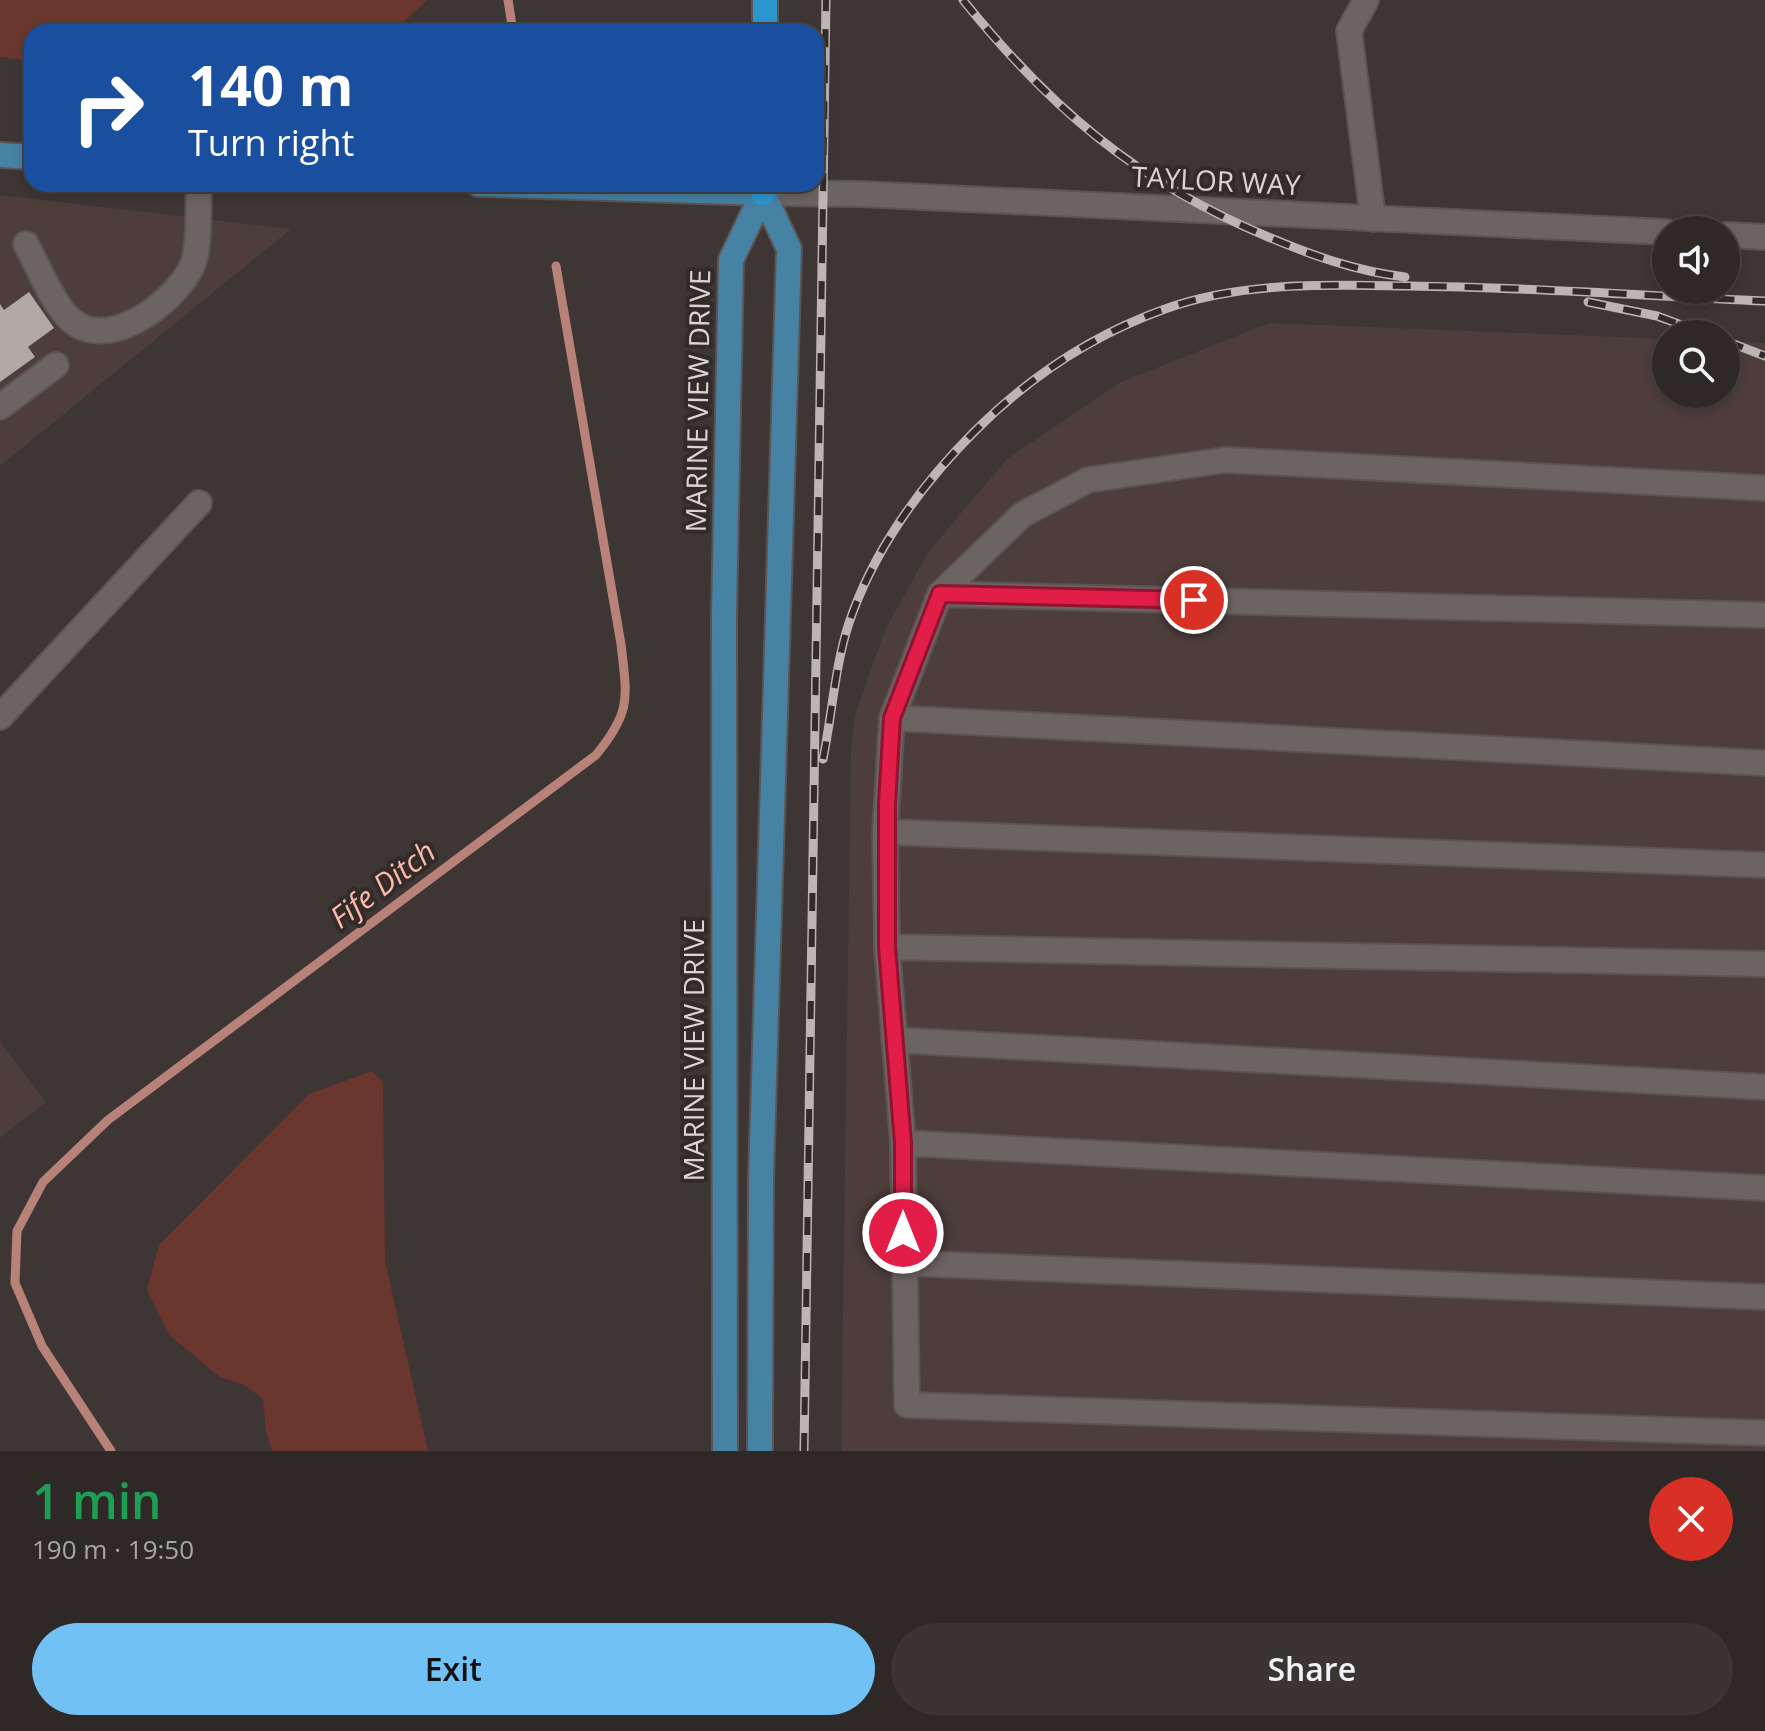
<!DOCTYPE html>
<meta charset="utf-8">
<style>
:root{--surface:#2e2827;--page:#3a3433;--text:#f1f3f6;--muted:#a7a6a7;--line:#494444;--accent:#71c1f5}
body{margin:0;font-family:"Open Sans",sans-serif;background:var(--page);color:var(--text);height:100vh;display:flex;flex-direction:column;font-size:30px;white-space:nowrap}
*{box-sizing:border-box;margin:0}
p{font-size:26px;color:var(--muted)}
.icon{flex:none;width:44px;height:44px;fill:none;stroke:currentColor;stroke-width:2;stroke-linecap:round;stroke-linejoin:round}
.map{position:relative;height:1451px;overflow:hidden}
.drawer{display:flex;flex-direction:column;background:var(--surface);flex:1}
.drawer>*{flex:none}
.banner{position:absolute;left:24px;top:24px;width:800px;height:168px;border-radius:24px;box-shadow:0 4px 12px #0003,0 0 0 2px var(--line);background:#1a4fa0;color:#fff;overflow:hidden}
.fabs{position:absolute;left:1652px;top:216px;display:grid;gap:16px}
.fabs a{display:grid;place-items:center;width:88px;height:88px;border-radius:50%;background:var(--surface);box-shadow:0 4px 12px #0003,0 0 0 2px var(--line);font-size:40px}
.pin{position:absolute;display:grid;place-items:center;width:68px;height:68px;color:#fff;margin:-34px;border:4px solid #fff;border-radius:50%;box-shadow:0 2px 8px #0007}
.me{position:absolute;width:88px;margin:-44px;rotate:0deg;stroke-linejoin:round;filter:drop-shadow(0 0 6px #0008)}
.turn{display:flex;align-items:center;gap:28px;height:168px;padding:0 32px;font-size:36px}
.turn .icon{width:104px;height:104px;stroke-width:2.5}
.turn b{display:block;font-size:56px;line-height:68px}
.round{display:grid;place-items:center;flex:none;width:84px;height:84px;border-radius:42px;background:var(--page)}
.headline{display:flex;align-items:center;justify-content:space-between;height:136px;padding:0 32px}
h1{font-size:48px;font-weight:600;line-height:60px;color:#1e9e55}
.button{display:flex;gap:16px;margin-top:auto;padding:16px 32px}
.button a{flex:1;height:92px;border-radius:48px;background:var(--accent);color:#111;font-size:32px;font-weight:600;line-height:92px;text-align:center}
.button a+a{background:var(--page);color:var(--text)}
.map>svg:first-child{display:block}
.built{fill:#4d3e3b}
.green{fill:#6b362d}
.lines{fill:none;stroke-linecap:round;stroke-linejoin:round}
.stream{stroke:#b98278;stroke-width:9}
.building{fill:#b1a8a6}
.minor-casing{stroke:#5b5453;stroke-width:28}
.major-casing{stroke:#5b5453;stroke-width:28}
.highway-casing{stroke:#5b5453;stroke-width:28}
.minor{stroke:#6c6462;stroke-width:24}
.major{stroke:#4682a4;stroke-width:24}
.highway{stroke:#2d96d0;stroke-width:24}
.rail-casing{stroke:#bbb5b4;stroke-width:9}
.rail{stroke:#332b2a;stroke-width:6;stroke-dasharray:18;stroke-linecap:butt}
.route-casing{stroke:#92132f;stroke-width:20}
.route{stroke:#e11d48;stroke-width:14}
.labels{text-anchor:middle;stroke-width:8;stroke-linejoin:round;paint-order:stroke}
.street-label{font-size:28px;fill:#dad5d4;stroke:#332b2a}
.water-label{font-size:30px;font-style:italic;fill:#fcb9ac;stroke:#332b2a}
</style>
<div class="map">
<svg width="1765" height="1451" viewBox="0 0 1765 1451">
<rect width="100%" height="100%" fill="#3d3634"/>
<!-- built -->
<path class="built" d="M0,195L291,229L0,466Z
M1269,323L1666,339V394H1726V341L1765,343V1451H841L851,751L855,715L885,630L929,551L1007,459L1121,382Z
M0,1042L46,1102L0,1138Z"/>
<!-- green -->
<path class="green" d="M0,0H427L393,32H32V61L0,57Z
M372,1071L383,1082L385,1261L428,1451H272L266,1431L263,1399L244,1385L220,1377L169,1335L147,1290L159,1245L309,1094Z"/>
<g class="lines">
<!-- stream -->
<path class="stream" d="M508,0L513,32
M111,1451L42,1346L15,1283L17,1231L43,1182L108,1120L596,755C632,711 627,698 621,644L556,266"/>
</g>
<!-- building -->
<path class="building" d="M29,292L54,328L28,347L35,357L0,382V304L4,310Z"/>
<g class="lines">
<!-- minor casing -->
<g class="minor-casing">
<path id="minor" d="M1366,0L1349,31L1373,219
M763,193L861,194L1666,232
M1726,235L1765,237
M26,244C38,266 49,295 65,314C102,359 176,303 193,264C200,246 198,204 199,184
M0,407L56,365
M1765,488L1225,460L1088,480L1022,515L940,594L892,718L885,832L887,947L903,1143L907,1405L1765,1433
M940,594L1765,615
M0,717L199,503
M892,718L1765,763
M885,832L1765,865
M887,947L1765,964
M894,1040L1765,1087
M903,1143L1765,1188
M903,1263L1765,1297"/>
</g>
<!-- major casing -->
<g class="major-casing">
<path id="major" d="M0,155L32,157
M478,184L763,193
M725,1451L724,615L731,260L763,193
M760,1451L761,1179L789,249L763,193"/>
</g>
<!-- highway casing -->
<g class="highway-casing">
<path id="highway" d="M765,32V0
M763,193V184"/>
</g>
<!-- minor -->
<use href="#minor" class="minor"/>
<!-- major -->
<use href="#major" class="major"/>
<!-- highway -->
<use href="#highway" class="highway"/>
<!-- rail casing -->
<g class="rail-casing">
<path id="rail" d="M963,0C1050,108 1137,182 1266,236C1311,255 1355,271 1405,277
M1588,302L1657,316L1706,334
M1726,341L1765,356
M823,759C832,715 835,665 849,623C873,551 921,485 974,432C1028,378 1092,335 1165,309C1244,281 1327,285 1409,286C1528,287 1647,296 1765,301
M804,1451L826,0"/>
</g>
<!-- rail -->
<use href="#rail" class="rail"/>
</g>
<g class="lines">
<!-- route casing -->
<g class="route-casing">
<path id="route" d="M903,1233V1143L887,947V804L892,718L940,594L1194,600"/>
</g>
<!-- route -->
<use href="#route" class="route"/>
</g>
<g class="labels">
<!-- street labels -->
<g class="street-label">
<text transform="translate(1216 181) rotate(3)" y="10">TAYLOR WAY</text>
<text transform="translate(698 401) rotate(-89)" y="10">MARINE VIEW DRIVE</text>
<text transform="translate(694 1050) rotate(-90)" y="10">MARINE VIEW DRIVE</text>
</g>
<!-- water labels -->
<g class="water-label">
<text transform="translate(383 885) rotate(-37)" y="10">Fife Ditch</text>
</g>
</g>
</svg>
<div class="fabs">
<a><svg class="icon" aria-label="sound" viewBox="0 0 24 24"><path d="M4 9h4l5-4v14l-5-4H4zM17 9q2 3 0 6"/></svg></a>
<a><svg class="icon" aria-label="search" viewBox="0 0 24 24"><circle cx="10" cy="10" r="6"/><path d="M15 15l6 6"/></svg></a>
</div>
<div class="pin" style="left:1194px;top:600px;background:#d93025"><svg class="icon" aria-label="arrive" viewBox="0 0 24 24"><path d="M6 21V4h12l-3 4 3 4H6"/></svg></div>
<svg class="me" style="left:903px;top:1233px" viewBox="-20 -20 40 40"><circle r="17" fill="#e11d48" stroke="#fff" stroke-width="3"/><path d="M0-11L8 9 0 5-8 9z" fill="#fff"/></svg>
<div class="banner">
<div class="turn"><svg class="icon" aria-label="right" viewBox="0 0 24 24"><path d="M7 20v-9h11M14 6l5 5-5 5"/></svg><div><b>140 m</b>Turn right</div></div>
</div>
</div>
<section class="drawer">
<div class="headline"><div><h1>1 min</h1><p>190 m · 19:50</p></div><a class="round" style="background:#d93025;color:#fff"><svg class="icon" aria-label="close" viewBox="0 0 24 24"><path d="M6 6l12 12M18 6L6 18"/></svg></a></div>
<div class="button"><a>Exit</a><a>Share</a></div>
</section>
